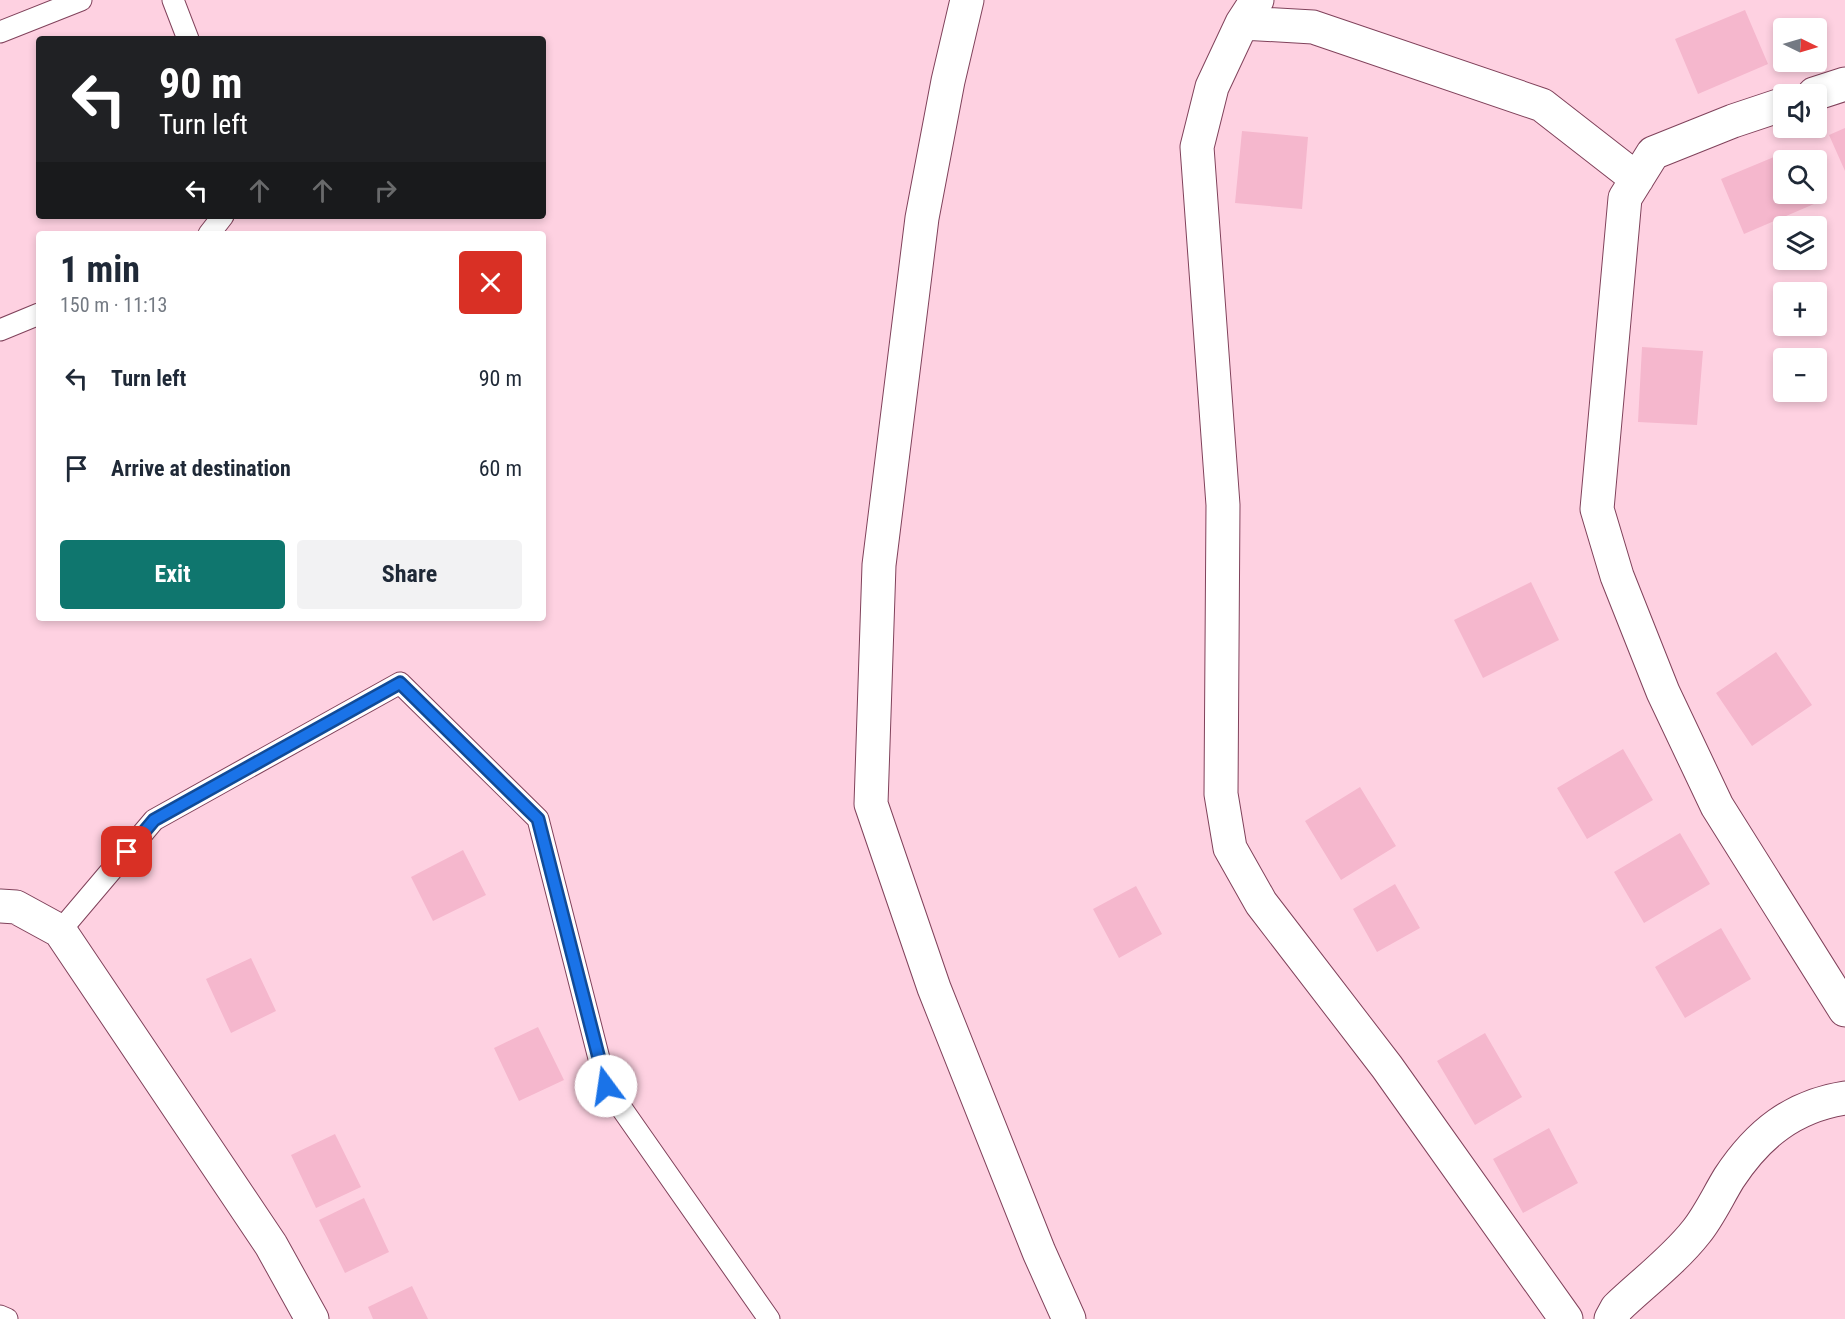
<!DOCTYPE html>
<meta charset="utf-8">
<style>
:root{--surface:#fff;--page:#f2f2f3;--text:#1f2937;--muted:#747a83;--accent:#0f766e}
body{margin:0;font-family:"Roboto Condensed",sans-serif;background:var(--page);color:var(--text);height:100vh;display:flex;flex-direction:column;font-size:22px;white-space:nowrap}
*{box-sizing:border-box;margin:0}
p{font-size:20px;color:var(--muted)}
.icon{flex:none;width:33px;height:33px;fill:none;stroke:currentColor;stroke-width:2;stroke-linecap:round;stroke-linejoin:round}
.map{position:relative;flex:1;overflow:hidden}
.details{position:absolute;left:36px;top:231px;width:510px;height:390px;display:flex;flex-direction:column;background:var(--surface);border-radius:6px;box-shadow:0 3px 9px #0003}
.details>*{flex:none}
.top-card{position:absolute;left:36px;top:36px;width:510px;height:183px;border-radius:6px;box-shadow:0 3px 9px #0003;background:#202124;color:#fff;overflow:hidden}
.needle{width:39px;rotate:95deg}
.buttons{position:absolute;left:1773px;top:18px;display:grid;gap:12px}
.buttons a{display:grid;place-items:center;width:54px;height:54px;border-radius:6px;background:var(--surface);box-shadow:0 3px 9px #0003;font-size:30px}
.pin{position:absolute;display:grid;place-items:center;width:51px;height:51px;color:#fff;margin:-26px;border-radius:12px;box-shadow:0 3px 9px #0006}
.me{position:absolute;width:66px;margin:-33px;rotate:346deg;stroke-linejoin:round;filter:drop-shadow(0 0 4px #0008)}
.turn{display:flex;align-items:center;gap:21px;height:126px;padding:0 24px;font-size:27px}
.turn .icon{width:78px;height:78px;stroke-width:2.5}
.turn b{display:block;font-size:42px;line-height:51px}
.lanes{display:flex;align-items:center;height:57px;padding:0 24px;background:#0003;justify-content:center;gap:30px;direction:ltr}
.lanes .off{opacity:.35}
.round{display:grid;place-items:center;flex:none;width:63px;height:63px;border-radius:6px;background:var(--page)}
.summary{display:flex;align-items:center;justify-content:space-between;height:102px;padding:0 24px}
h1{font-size:36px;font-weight:700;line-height:45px}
.button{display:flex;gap:12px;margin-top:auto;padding:12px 24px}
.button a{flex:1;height:69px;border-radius:6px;background:var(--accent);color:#fff;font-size:24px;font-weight:700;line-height:69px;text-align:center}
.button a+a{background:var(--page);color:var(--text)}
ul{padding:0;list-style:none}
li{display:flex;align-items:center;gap:18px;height:90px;padding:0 24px}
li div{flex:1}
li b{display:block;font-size:22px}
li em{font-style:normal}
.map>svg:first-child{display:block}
.building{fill:#f5b7cd}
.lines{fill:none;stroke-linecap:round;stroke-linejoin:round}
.service-casing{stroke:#80425b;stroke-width:23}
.minor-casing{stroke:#80425b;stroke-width:35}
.service{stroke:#fff;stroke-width:21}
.minor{stroke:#fff;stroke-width:33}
.route-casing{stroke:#114b97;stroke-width:15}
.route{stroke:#1a73e8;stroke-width:10}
</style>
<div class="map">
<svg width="1845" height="1319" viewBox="0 0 1845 1319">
<rect width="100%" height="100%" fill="#fed1e1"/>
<!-- building -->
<path class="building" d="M1745,10L1768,64L1698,94L1675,39Z
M1845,128V171L1829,135Z
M1242,131L1308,137L1302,209L1235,203Z
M1791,150L1795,160H1784V194H1810L1814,204L1744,234L1721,179Z
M1642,347L1703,351L1697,425L1638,422Z
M1531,582L1559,640L1483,678L1454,620Z
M1776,652L1812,705L1752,746L1716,693Z
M1623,749L1653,800L1587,839L1557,788Z
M1360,787L1396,846L1341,880L1305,821Z
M1680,833L1710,884L1644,923L1614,872Z
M463,850L486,895L433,921L411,877Z
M1395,884L1420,928L1377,952L1353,909Z
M1136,886L1162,934L1119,958L1093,909Z
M1721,928L1751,979L1685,1018L1655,967Z
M251,958L276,1011L231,1033L206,979Z
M538,1027L564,1080L519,1101L494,1048Z
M1485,1033L1522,1097L1475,1125L1437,1061Z
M1549,1128L1578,1183L1523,1213L1493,1159Z
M335,1134L361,1187L316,1208L291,1155Z
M364,1198L389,1252L345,1273L319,1220Z
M412,1286L428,1319H373L368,1307Z"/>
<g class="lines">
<!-- service casing -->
<g class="service-casing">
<path id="service" d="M173,0L188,39
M0,32L81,0
M209,234L223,216
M0,330L39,314
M60,931L154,820L400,683L538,819L606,1086L769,1319
M0,1316L7,1319"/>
</g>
<!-- minor casing -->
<g class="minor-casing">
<path id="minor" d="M967,0L948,81L922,218L879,565L871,804L934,988L1039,1252L1069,1319
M1257,0L1242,23L1212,87L1197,147L1223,505L1221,794L1230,848L1261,903L1387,1067L1566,1319
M1242,23L1313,27L1542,105L1637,179
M1814,94L1845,84
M1784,104L1733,121L1653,153L1625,198L1597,509L1617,576L1663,692L1717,806L1845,1010
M0,906L16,907L60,931L271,1245L312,1319
M1611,1319L1617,1308C1642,1284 1674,1260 1696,1232C1709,1216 1718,1196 1729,1178C1758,1134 1793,1106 1845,1098"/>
</g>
<!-- service -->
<use href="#service" class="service"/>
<!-- minor -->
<use href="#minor" class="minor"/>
</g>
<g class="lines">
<!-- route casing -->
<g class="route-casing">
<path id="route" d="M127,852L154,820L400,683L538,819L606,1086"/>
</g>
<!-- route -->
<use href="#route" class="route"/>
</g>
</svg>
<div class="buttons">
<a><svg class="needle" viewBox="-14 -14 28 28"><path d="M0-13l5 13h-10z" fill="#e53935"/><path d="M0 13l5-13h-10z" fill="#747a83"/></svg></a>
<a><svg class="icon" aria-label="sound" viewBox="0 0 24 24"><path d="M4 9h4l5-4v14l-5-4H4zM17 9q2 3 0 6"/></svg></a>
<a><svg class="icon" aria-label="search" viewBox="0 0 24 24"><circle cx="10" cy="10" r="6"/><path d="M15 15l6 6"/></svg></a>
<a><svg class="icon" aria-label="layers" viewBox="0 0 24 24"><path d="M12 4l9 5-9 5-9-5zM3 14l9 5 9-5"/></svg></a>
<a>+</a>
<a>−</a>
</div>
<div class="pin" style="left:127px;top:852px;background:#d93025"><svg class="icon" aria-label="arrive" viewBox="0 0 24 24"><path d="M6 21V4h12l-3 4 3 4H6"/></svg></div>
<svg class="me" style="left:606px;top:1086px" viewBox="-20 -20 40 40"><circle r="19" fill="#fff"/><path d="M0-13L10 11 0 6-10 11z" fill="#1a73e8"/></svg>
<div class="top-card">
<div class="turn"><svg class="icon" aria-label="left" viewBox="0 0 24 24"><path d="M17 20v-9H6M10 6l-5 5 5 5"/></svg><div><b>90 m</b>Turn left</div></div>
<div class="lanes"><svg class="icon" aria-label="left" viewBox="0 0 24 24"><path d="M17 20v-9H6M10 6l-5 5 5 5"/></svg><svg class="icon off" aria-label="ahead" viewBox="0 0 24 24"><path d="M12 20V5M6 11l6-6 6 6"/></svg><svg class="icon off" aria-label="ahead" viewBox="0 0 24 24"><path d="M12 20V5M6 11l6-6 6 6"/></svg><svg class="icon off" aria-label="right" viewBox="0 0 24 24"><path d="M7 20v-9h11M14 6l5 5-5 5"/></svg></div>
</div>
<section class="details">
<div class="summary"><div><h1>1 min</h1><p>150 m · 11:13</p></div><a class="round" style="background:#d93025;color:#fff"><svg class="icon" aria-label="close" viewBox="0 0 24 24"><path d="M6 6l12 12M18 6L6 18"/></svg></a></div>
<ul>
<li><svg class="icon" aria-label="left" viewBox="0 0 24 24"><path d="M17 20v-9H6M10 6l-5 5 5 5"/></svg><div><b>Turn left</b></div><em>90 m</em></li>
<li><svg class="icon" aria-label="arrive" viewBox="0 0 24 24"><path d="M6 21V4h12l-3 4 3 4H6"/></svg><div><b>Arrive at destination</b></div><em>60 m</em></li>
</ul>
<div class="button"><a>Exit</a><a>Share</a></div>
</section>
</div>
